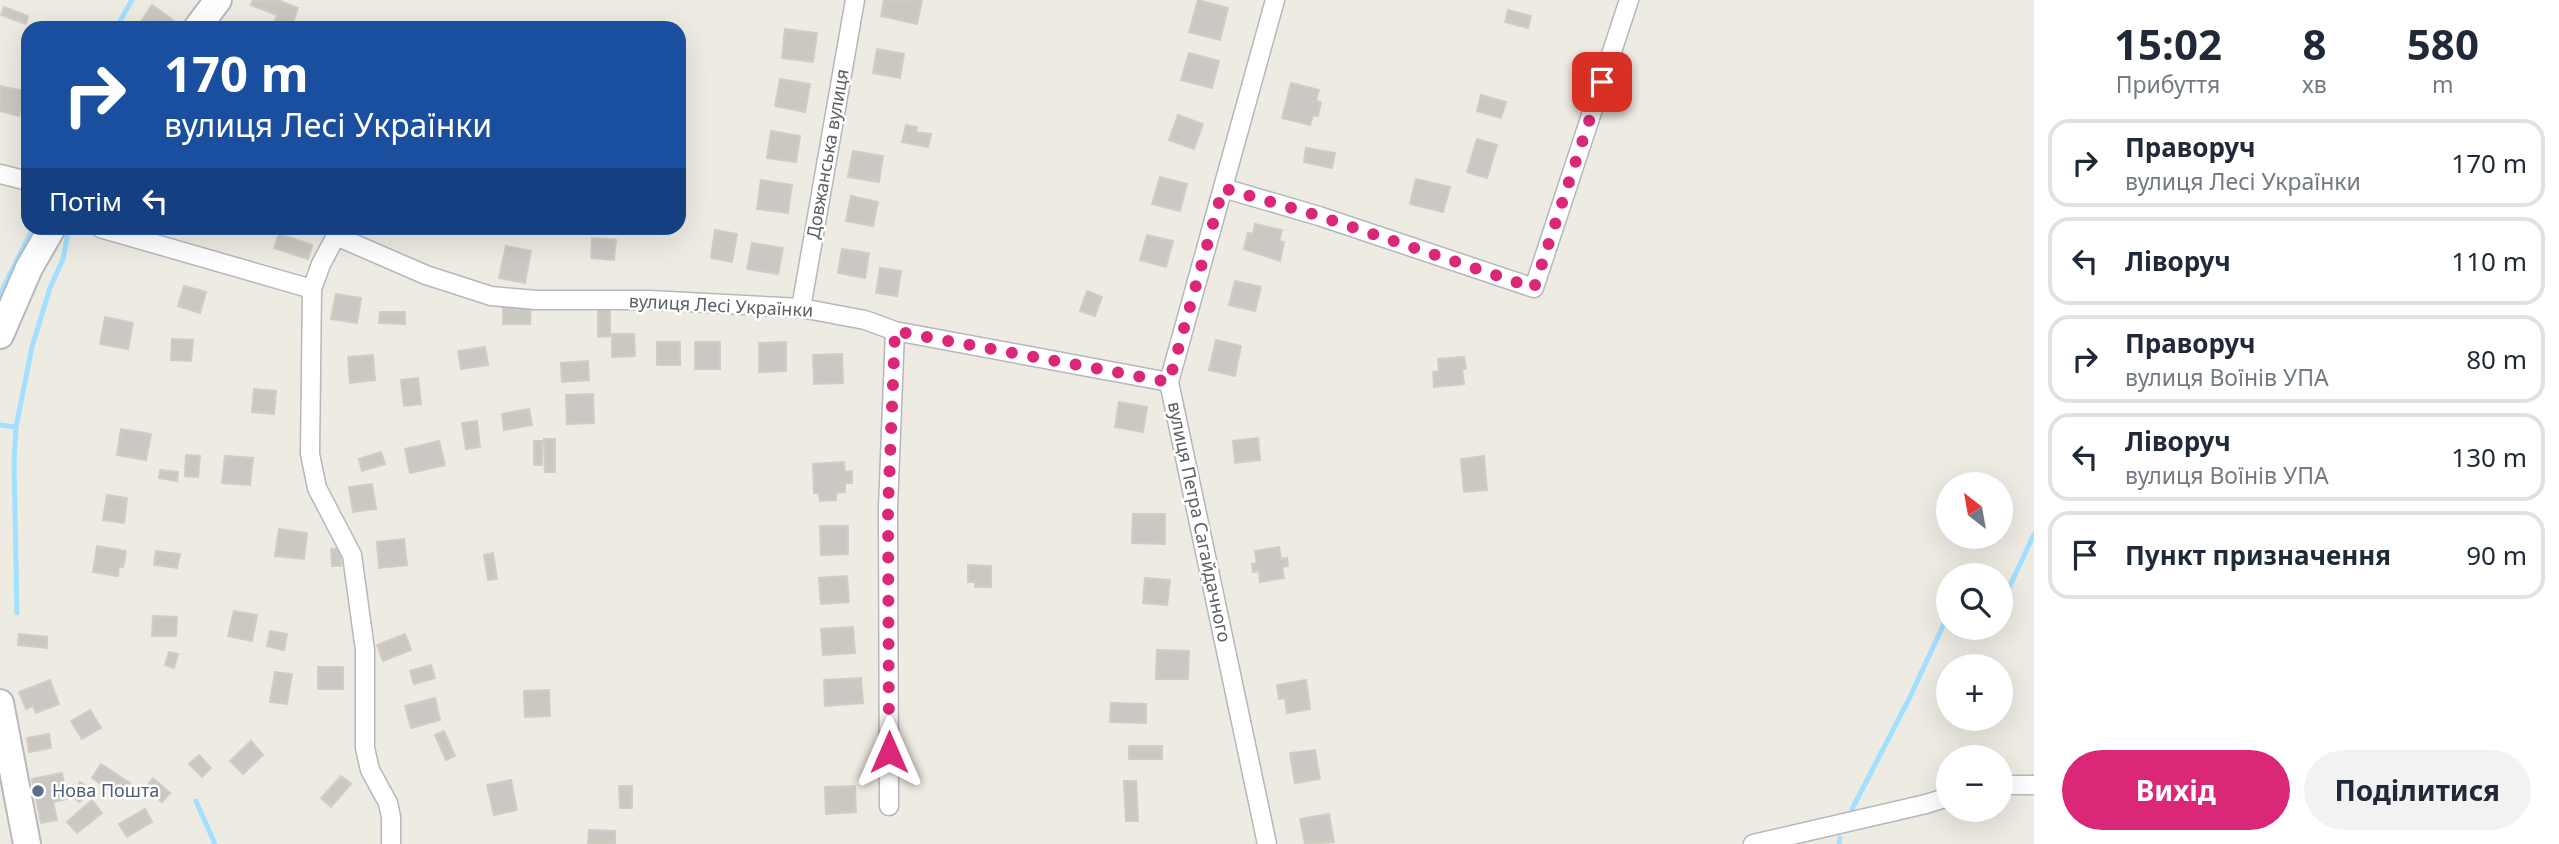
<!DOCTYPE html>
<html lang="uk">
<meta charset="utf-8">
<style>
:root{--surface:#fff;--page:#f2f2f3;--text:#1f2937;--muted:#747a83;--line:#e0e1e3;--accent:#db2777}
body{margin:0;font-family:"Noto Sans",sans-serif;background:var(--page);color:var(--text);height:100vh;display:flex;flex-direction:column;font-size:26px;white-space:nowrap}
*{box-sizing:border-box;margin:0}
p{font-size:23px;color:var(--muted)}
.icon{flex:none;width:38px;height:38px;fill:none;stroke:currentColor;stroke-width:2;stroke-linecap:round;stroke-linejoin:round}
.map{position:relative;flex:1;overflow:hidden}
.panel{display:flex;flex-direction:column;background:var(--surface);width:525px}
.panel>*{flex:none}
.banner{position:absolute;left:21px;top:21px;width:665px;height:214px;border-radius:21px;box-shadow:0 7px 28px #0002;background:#1a4fa0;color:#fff;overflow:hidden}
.needle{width:46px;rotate:329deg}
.fabs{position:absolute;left:1936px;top:472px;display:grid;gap:14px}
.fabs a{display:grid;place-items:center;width:77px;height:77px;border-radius:50%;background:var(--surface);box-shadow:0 7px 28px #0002;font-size:35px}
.pin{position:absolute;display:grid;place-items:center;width:60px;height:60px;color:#fff;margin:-30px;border-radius:14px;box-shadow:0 4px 10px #0006}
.me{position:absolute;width:77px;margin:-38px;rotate:0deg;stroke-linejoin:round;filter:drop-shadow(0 0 5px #0008)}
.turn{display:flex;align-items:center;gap:24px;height:147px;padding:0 28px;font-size:32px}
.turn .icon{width:91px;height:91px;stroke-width:2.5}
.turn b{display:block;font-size:49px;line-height:60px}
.then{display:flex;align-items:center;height:66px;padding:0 28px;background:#0003;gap:14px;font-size:26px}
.eta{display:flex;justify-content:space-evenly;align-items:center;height:119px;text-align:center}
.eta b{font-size:42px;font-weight:700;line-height:49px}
.button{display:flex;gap:14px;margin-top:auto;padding:14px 28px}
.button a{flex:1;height:80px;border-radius:42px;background:var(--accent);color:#fff;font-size:28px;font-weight:700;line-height:80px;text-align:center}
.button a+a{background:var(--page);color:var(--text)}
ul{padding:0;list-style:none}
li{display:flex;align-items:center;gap:21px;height:88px;margin:0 14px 10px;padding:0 14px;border:4px solid var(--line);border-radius:21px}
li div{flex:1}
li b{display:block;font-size:26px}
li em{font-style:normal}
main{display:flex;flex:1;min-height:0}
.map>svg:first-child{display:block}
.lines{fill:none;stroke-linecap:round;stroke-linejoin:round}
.stream{stroke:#a3dfff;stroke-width:5}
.building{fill:#cbc7c2;stroke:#d3ccc1;stroke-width:2}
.street-casing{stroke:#b4b7bb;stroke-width:21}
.secondary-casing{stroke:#b5b9be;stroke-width:30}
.street{stroke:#fff;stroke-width:18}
.secondary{stroke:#fff;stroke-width:26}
.route{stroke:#db2777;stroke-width:12;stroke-dasharray:0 21.6}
.service-dot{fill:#5c6f8a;stroke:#fff;stroke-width:2.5}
.labels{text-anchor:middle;stroke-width:5;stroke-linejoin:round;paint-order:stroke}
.street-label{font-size:18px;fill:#5b6064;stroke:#fff}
.service-label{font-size:18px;fill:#4e5e75;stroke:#fff;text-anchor:start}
</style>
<main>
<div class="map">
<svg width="2034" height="844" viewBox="0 0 2034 844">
<rect width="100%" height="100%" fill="#eeebe3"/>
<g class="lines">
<!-- stream -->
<path class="stream" d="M116,28L132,0
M0,294L33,228
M0,425L16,427
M2000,588H2009L2034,534
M17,613L14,462L16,427L32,347L50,288L63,259L69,228
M196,801L215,844
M1852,809L1909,699L1948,615
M1839,844L1840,838"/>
</g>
<!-- building -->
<path class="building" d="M253,0H278L298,8L291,28H272L277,15L251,5Z
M884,0H922L917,24L881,16Z
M1198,0L1228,8L1220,40L1189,32Z
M152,5L173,20L167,28H137Z
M4,7L28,16L26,24L1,15Z
M1508,10L1531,16L1528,28L1505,22Z
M785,29L817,33L813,62L782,58Z
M877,49L904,54L900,78L873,73Z
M1189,53L1219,61L1212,88L1181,80Z
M780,79L810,84L805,112L775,106Z
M1291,83L1319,90L1316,101L1321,102L1318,116L1313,115L1310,125L1282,118Z
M0,86L24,91L19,116L0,111Z
M1481,95L1506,102L1501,118L1477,111Z
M1178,115L1203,124L1194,149L1169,140Z
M906,125L917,127L916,132L931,134L928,147L902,142Z
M771,131L800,136L796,162L767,158Z
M1477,139L1497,145L1487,178L1467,172Z
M1306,148L1335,153L1332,168L1304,162Z
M853,151L883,156L879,182L848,177Z
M1160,177L1187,184L1180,211L1152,204Z
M1416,179L1450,187L1443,212L1410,204Z
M761,180L792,185L788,213L757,209Z
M851,196L878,202L873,226L846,221Z
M1255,224L1282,230L1279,241L1284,242L1280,261L1244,249L1248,233L1253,234Z
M715,230L737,234L732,262L711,258Z
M279,234L312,245L308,259L274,248Z
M1147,235L1173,241L1166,267L1140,260Z
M592,238L616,240L614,260L591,258Z
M752,243L783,248L778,274L747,269Z
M506,246L531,251L525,283L499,278Z
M842,249L869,253L865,278L838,273Z
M880,268L901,271L897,296L876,293Z
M1235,281L1261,287L1255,311L1229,305Z
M184,286L206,292L200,313L178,306Z
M1087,291L1102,297L1095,316L1080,311Z
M336,294L361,298L357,323L331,319Z
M503,307H531L530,324H503Z
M598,309H610V336L598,337Z
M380,312H405V324L379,323Z
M105,317L133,323L128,349L100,344Z
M612,334H634L635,356L612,357Z
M172,339L193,340L191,361L171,360Z
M1216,340L1241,346L1235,376L1209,370Z
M657,342H680V365H657Z
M695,342H720V369H695Z
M786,342V371L759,372V343Z
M485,347L488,365L461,369L458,351Z
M842,354L843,383L814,384L813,355Z
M373,355L375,380L350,383L348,357Z
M1464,357L1466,369H1462L1464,384L1434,387L1433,372L1439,371L1438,359Z
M588,361L589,380L562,382L561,363Z
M418,378L421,404L404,406L401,380Z
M254,389L276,391L274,414L252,412Z
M593,394L594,423L567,424L566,395Z
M1119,402L1147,407L1143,432L1115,427Z
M529,409L532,425L504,430L502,414Z
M477,421L480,447L466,449L462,423Z
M121,429L151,434L146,460L117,455Z
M1258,438L1260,460L1235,463L1233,441Z
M544,439H555V472H545Z
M439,441L445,465L410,473L405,449Z
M534,441H542V465H534Z
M381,452L385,464L362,471L359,459Z
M186,455L200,456L198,477L185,476Z
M225,456L253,458L250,485L222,483Z
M1484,456L1487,490L1464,492L1461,459Z
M844,462L845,472L852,471V483H845V492L836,493V500L820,501L819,493H814L813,464Z
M160,470L178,472L177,481L159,478Z
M372,484L376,509L353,512L349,487Z
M107,495L127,498L124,523L103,520Z
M1133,514H1165V544L1132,543Z
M820,526H848V554L821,555Z
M279,529L307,533L304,559L275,556Z
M404,539L407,565L379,568L377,542Z
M97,546L126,551L123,567L119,566L118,576L93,572Z
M1279,547L1281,559L1287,558L1288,566L1282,567L1284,578L1260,582L1259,571L1253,572L1252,564L1257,563L1255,551Z
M340,548L341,566H332L331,549Z
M156,551L180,554L177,568L154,565Z
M493,553L497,579L488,580L484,555Z
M968,565L991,566V587H975V582H968Z
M847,576L849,602L821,604L819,578Z
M1145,578L1170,580L1167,605L1143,603Z
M234,611L257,615L252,641L228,636Z
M153,616L177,617L176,636H152Z
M853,627L855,653L823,655L821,629Z
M270,631L287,634L284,650L267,646Z
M19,634L47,637V648L18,645Z
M405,634L411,650L383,661L377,645Z
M1157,650L1189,651L1188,679H1156Z
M169,652L178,654L174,668L165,665Z
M431,665L435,678L414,684L410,671Z
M318,667H343V689H318Z
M275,672L292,674L287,704L270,702Z
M861,678L863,703L825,706L824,680Z
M50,680L59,704L36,713L33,706L26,709L19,692Z
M1306,680L1310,709L1287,713L1285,698L1279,699L1277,685Z
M549,690L550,716L525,717L524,691Z
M435,698L440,720L411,728L405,706Z
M1111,703L1146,704V723L1110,722Z
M90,710L101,728L82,739L71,721Z
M444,731L455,756L446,760L435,735Z
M49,734L51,748L29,752L27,738Z
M251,741L263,755L243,774L230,761Z
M1129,746H1162V759H1129Z
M1315,750L1320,779L1295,783L1290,753Z
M199,755L211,768L202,777L189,764Z
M101,764L130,783L121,797L92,778Z
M62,773L67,799L53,802L57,820L41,823L32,779Z
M341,776L351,784L331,807L321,798Z
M153,778L170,793L162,802L145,788Z
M511,780L517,810L494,815L487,785Z
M1124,781H1136L1138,821H1126Z
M80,782L88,787L80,802L72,797Z
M619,786H632V808H620Z
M855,786L856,812L826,814L825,787Z
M92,800L102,813L77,833L67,822Z
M145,809L152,822L127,837L119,824Z
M1329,814L1334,842L1305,844L1300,819Z
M589,830L615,831V844H588Z"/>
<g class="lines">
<!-- street casing -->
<g class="street-casing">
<path id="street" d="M0,174L28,181
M1223,188L1319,216L1534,288L1629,0
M100,228L312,289L310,454L317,488L352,555L365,650V748L370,770L388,803L391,817V844
M312,289L321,264L336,236L426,275L491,296L536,300H649L801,308L865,320L895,331L1169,382
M801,308L855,0
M2000,785H2034
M889,806L888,508L895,331
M1267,844L1169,382L1275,0
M1753,844L1926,804L1948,797"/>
</g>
<!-- secondary casing -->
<g class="secondary-casing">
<path id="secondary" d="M197,28L218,0
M0,335L29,268L52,228
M0,703L27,844"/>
</g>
<!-- street -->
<use href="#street" class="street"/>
<!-- secondary -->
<use href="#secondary" class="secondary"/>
</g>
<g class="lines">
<!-- route -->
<path class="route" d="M889,752L888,509L895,331L1169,382L1223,188L1319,216L1534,288L1602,82"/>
</g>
<!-- markers -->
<circle class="service-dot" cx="38" cy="791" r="7"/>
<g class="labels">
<!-- street labels -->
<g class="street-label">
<text transform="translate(828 154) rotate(-80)" y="6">Довжанська вулиця</text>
<text transform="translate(721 306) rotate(3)" y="6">вулиця Лесі Українки</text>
<text transform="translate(1199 522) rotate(78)" y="6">вулиця Петра Сагайдачного</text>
</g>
<!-- service labels -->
<g class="service-label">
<text x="52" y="797">Нова Пошта</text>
</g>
</g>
</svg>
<div class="fabs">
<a><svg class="needle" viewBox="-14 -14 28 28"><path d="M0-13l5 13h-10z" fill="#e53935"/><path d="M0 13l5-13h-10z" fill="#747a83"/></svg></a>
<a><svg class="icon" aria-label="search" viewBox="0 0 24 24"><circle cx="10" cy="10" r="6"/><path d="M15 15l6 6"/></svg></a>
<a>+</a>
<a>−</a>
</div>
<div class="pin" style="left:1602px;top:82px;background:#d93025"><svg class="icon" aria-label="arrive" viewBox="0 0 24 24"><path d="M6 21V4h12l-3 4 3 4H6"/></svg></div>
<svg class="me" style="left:889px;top:752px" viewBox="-20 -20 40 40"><path d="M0-17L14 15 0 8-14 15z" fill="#db2777" stroke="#fff" stroke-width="4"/></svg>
<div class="banner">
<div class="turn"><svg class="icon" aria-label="right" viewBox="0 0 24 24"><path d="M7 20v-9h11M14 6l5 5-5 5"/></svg><div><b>170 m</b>вулиця Лесі Українки</div></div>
<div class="then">Потім<svg class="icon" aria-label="left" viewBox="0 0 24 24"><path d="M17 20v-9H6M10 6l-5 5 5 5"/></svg></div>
</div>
</div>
<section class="panel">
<div class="eta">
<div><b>15:02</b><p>Прибуття</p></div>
<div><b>8</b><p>хв</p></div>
<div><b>580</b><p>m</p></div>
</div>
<ul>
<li><svg class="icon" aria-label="right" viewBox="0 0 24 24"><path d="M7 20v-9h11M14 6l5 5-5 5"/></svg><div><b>Праворуч</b><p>вулиця Лесі Українки</p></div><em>170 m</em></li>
<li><svg class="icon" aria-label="left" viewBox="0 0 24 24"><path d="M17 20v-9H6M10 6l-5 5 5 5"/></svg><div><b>Ліворуч</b></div><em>110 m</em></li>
<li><svg class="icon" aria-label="right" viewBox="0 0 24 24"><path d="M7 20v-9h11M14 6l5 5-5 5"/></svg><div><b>Праворуч</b><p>вулиця Воїнів УПА</p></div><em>80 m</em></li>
<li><svg class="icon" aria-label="left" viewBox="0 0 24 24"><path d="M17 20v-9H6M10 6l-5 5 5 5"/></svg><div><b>Ліворуч</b><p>вулиця Воїнів УПА</p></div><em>130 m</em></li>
<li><svg class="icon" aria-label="arrive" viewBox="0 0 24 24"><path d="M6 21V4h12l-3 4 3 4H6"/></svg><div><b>Пункт призначення</b></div><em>90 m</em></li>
</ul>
<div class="button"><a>Вихід</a><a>Поділитися</a></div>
</section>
</main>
